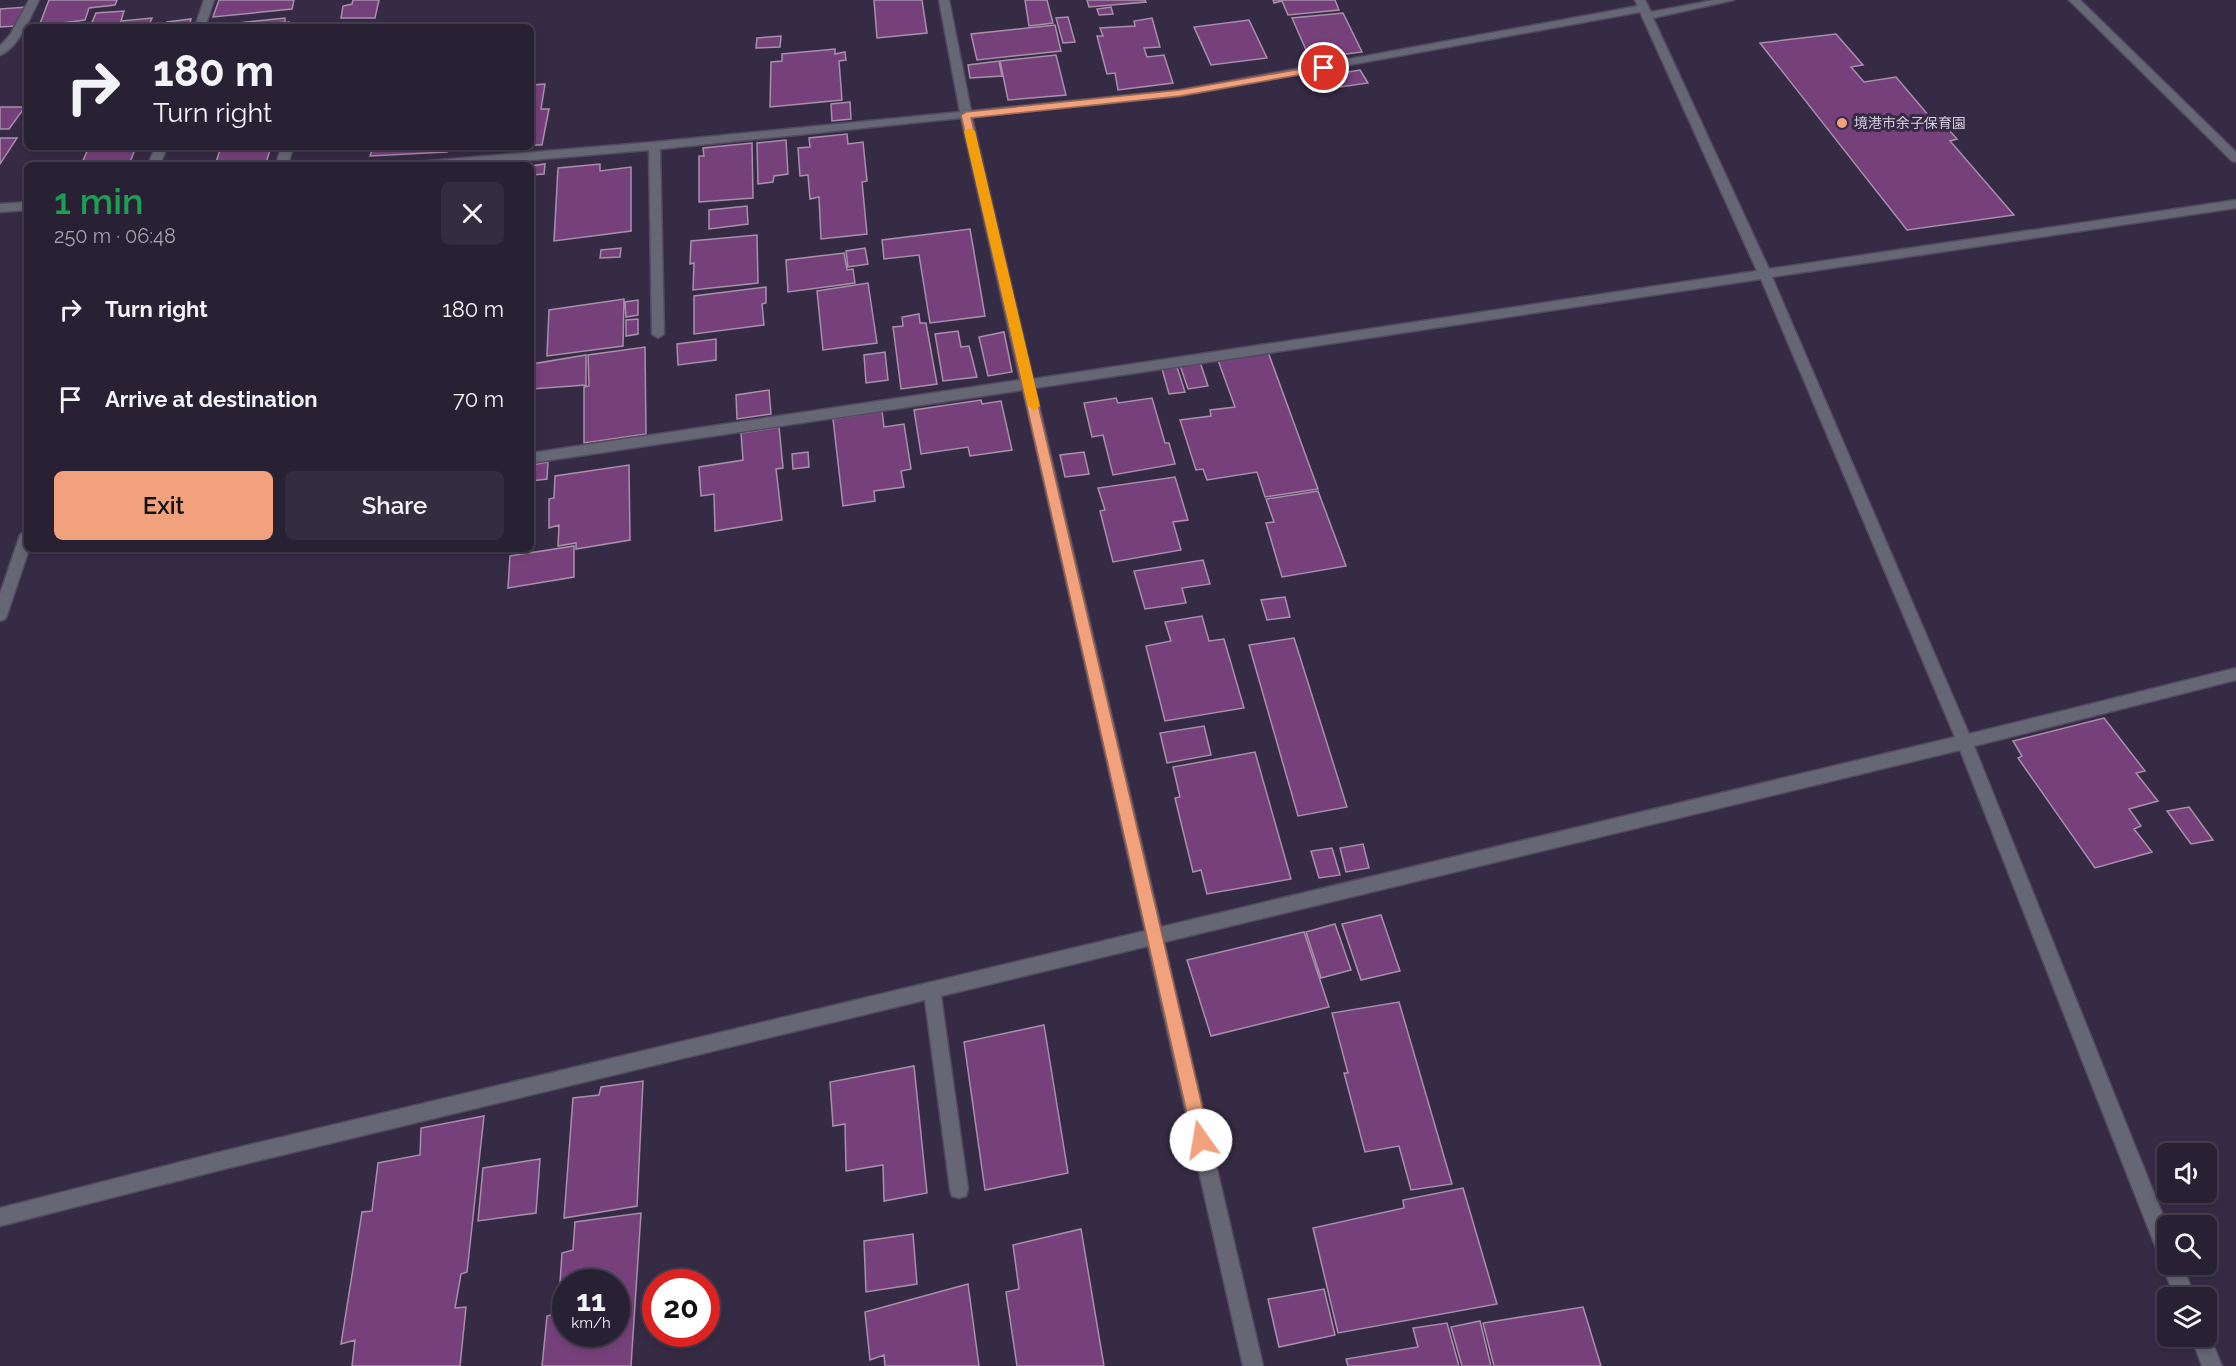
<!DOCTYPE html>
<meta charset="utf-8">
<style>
:root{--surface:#282033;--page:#342d3f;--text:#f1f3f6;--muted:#a5a3ac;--line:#443e4e;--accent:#f1a17b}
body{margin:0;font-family:Raleway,"Noto Sans JP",sans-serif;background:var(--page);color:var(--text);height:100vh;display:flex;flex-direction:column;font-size:22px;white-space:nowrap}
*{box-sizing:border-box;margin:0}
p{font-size:20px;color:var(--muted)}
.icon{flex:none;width:33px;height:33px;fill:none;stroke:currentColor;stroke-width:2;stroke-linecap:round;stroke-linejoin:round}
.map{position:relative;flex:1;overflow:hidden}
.sheet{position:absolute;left:24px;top:162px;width:510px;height:390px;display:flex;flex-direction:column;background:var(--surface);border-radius:9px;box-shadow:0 3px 9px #0003,0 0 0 2px var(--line)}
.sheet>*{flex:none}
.hud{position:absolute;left:24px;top:24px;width:510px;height:126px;border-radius:9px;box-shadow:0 3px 9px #0003,0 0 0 2px var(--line);background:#282033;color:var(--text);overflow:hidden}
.tools{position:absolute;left:2157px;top:1143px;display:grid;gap:12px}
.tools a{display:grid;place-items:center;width:60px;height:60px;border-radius:9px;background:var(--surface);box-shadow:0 3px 9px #0003,0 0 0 2px var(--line);font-size:30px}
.speed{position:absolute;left:552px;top:1269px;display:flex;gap:12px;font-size:30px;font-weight:700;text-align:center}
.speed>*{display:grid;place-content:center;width:78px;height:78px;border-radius:50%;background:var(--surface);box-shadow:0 3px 9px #0003,0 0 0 2px var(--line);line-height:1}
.speed small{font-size:15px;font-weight:400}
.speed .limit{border:9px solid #d22;background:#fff;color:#111}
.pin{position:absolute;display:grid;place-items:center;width:51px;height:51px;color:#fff;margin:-26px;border:3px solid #fff;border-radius:50%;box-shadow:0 2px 6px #0007}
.me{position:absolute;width:66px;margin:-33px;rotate:347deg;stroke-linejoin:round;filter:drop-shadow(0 0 4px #0008)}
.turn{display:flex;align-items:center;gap:21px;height:126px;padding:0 30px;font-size:27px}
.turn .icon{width:78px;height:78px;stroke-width:2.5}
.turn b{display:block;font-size:42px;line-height:51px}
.round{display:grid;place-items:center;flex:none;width:63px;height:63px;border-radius:9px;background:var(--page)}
.summary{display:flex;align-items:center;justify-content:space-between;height:102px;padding:0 30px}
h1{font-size:36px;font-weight:600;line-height:45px;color:#1e9e55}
.primary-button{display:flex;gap:12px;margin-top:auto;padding:12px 30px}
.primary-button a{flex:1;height:69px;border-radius:9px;background:var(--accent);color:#111;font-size:24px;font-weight:600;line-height:69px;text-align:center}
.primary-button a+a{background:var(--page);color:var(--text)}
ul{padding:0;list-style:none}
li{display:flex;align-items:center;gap:18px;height:90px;padding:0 30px}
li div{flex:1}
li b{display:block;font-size:22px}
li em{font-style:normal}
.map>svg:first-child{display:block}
.building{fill:#76417b;stroke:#a88faa;stroke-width:1.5;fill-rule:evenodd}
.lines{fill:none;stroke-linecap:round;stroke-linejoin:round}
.minor-casing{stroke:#534960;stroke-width:3}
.minor{fill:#666774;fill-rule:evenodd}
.route{fill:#f1a17b;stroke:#9d6950;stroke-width:1.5}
.slow{fill:#f59e0b}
.poi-dot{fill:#f1a17b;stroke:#362b44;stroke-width:2}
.labels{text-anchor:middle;stroke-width:6;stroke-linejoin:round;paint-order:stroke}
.far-poi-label{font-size:14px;fill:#d6cfe0;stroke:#362b44;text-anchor:start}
</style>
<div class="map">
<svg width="2236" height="1366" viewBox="0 0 2236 1366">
<rect width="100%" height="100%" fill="#362b44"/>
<!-- building -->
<path class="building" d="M49,0H117L115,5L89,8L85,20L39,26Z
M219,0H294L292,9L213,17Z
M353,0H379L375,18H341L343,6L352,4Z
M874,0H922L927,33L877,38Z
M1025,0H1047L1053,23L1029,26Z
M1087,0H1145L1146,2L1089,7Z
M1273,0H1335L1339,10L1288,15L1282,1L1274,3Z
M26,7L15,26L0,27V9Z
M1111,7L1113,14L1099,15L1097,9Z
M124,11L121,21L152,18L148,27H90L96,13Z
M1343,13L1362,52L1310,59L1292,18Z
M1068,17L1075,42L1063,43L1056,18Z
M285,18V22L237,27L238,23Z
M1152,18L1160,47L1144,48L1147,57L1164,55L1173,83L1118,90L1115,73L1107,74L1097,36H1103L1100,28L1135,26L1134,21Z
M191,19L189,27H166L167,22Z
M1249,20L1267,58L1211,65L1194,27Z
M289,22L288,27H241Z
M1055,25L1061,51L977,60L971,34Z
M1836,34L1863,65L1851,67L1864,82L1896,77L1929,116L1936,115L1957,139L1950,141L2014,215L1907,230L1760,43Z
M781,36L780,47L756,48L757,38Z
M835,49V54L845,52L846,60L839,61L842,100L770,107L771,62L782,61V54Z
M1056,55L1066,95L1008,100L1000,61Z
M999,61L1002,76L970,78L968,65Z
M1360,70L1368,83L1313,91L1306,79Z
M545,84L541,109H549L542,145H531V85Z
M850,102L851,119L832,121L831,104Z
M0,107H25L9,129H0Z
M847,134L848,144L863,142L867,181L862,182L867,234L821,239L819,197L810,199L808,175L800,176L798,148L810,147L809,138Z
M0,138H17L0,164Z
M786,140L788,174L774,176L773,182L758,184L757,143Z
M752,143L753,198L699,202V156H704L703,148Z
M89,147H136L129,165H81Z
M221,147H271L266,163L215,165Z
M373,147H448L447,152L370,156Z
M545,164L544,174L531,175V166Z
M600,164V171L631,167V231L554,241L558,168Z
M747,206L748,224L709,229V210Z
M970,229L985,316L930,323L919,255L884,259L882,240Z
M757,235L758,283L693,290L694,263L690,264L691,241Z
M621,248L620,257L600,258L601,250Z
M865,248L868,264L848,267L846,251Z
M844,253L847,270L853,269L855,283L788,292L786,260Z
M868,283L877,343L823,350L817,291Z
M766,287V303L762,304L764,325L694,334V296Z
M624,299L623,346L547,356L549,310Z
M638,300V315L626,317L625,302Z
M919,314L920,323H926L937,384L901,389L893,327L903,326L902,317Z
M638,319V334L626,336V320Z
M958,331L961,347L969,346L977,377L943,381L935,334Z
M1004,332L1012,372L988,376L979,337Z
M716,339V360L678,365L677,344Z
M645,347L646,434L584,443V387L589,386L588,355Z
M885,352L888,380L866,383L864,355Z
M1268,352L1318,489L1265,497L1257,472L1207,480L1203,469L1196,470L1180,420L1211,416L1210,410L1235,407L1218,360Z
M586,355V385L531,389L532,364Z
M1200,362L1208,386L1188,389L1180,365Z
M1177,367L1185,392L1169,394L1162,369Z
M769,390L771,414L737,419L736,395Z
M1116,398L1118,403L1152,398L1165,443H1169L1175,464L1113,475L1103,435L1092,437L1084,403Z
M981,400L982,404L1001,401L1012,450L970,456L968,447L921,454L914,410Z
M882,411L884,427L904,424L911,469L901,471L904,487L874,491L875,501L843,506L833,419Z
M779,427L783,468L776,469L782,520L715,531L714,494L701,496L699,467L743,460L741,433Z
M808,452L809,467L793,469L792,454Z
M1084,452L1089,474L1065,477L1060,455Z
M548,462L547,479L531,481V465Z
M629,465L630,540L576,549V543L558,546L559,525L549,528V499L554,498L555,476Z
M1175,477L1188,520L1173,522L1181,550L1113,562L1100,511L1105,510L1098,488Z
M1318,491L1346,566L1282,577L1266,523L1274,522L1266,499Z
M574,546V577L508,588L510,556Z
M1203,560L1210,584L1182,588L1186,603L1145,609L1134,571Z
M1285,597L1290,617L1267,620L1261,600Z
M1202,616L1209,641L1224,639L1244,708L1165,721L1146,646L1171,641L1165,622Z
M1294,638L1347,807L1298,816L1249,645Z
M2104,718L2145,771L2136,773L2158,801L2129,809L2141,826L2134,829L2152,852L2095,868L2018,758L2022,756L2013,741Z
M1204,726L1211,755L1167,763L1160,733Z
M1255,752L1291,879L1207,894L1201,870L1193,872L1175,798L1180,797L1173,767Z
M2189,807L2213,840L2191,844L2167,811Z
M1363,844L1369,868L1346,872L1340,848Z
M1332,848L1340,875L1319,878L1311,851Z
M1381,915L1400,971L1361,980L1342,924Z
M1335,924L1351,970L1321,978L1306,932Z
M1304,932L1329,1007L1211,1036L1187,960Z
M1399,1002L1452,1184L1411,1190L1399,1146L1365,1152L1344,1073H1348L1332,1013Z
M1044,1025L1068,1173L985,1190L964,1042Z
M914,1066L927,1193L884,1201L883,1165L846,1171L845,1124L833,1126L830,1082Z
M643,1081L637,1206L564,1218L573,1098L599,1095L601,1087Z
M484,1116L467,1272L461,1274L455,1308L466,1307L460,1366H352L355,1340L341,1344L362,1212L372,1211L378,1163L420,1155L421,1128Z
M540,1159L536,1213L478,1221L483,1168Z
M1463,1188L1497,1304L1338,1333L1313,1228L1404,1208L1403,1200Z
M641,1213L631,1366H542L547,1316L558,1313L562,1253L573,1250L575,1222ZM566,1282H616V1334H566Z
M1081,1229L1104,1366H1017L1006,1292L1019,1289L1013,1245Z
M913,1234L917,1284L866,1292L864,1241Z
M968,1284L979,1366H885L884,1355L870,1360L865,1312Z
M1324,1289L1335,1335L1279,1347L1268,1299Z
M1583,1307L1601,1366H1494L1483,1323Z
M1480,1321L1491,1366H1462L1451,1327Z
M1447,1323L1459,1366H1348L1346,1359L1418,1347L1413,1328Z"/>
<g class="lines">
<!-- minor casing -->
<g class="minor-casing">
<path id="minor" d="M29,0H39C30,17 19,48 0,55V46L10,35Z
M204,0H214L205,27H195Z
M939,0H949L971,111L1180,90L1638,6L1635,0H1645L1651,12L1714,0H1734L1653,18L1769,269L2236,200V208L1772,277L1969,734L2236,668V680L1974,746L2168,1228V1264H2182L2195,1298H2175L2162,1264L2164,1261L2158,1253L1960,750L1164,942L1263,1366H1243L1148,946L941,996L968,1189L966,1196L959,1198L952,1196L950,1189L925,1000L224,1169L0,1226V1208L224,1151L1145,931L1023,390L531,463V453L1020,380L961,118L660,149L664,334L658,338L652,334L649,150L471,165H422L428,161L654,142L960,112ZM1640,12L1757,271L1033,379L972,117L1180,96ZM1761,279L1955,737L1161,927L1035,388Z
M2069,0H2080L2236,152V162L2232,161Z
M155,147H167L160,165H148Z
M281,147H293L288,165H276Z
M27,202V210L0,212V204Z
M27,529V549H29L7,615L5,619L0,621V594L20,535Z
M2206,1328L2222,1366H2202L2191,1336H2206Z"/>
</g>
<!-- minor -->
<use href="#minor" class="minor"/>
</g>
<!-- route -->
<path class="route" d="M1324,65L1329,68L1327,70L1180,96L971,118L1210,1140L1207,1146L1201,1149L1195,1146L1193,1140L961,115L966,112L1180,90Z"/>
<!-- slow -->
<path class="slow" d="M970,128L975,131L1040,406L1034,411L1028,406L964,131Z"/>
<!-- markers -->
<circle class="poi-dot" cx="1842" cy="123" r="6"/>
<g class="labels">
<!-- far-poi labels -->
<g class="far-poi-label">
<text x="1854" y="128">境港市余子保育園</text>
</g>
</g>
</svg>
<div class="tools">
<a><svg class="icon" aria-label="sound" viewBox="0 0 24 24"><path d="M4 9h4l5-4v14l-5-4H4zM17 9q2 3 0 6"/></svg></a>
<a><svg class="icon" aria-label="search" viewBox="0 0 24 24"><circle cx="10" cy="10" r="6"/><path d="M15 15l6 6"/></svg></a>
<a><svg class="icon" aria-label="layers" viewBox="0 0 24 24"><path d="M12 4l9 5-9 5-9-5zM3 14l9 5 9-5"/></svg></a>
</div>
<div class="speed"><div>11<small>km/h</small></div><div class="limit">20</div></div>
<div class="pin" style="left:1324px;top:68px;background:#d93025"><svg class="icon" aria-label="arrive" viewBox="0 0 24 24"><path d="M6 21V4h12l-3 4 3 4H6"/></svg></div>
<svg class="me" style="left:1201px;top:1140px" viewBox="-20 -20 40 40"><circle r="19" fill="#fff"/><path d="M0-13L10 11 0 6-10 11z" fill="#f1a17b"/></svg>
<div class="hud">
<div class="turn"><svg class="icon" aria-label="right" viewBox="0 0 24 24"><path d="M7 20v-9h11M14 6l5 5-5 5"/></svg><div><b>180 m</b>Turn right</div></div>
</div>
<section class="sheet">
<div class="summary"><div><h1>1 min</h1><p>250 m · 06:48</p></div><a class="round"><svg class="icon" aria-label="close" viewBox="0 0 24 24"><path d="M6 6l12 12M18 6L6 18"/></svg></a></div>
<ul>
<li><svg class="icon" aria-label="right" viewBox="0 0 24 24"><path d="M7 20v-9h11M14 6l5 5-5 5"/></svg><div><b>Turn right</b></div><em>180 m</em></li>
<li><svg class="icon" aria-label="arrive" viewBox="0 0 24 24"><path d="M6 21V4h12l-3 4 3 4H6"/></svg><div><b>Arrive at destination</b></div><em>70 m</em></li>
</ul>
<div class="primary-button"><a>Exit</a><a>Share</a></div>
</section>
</div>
